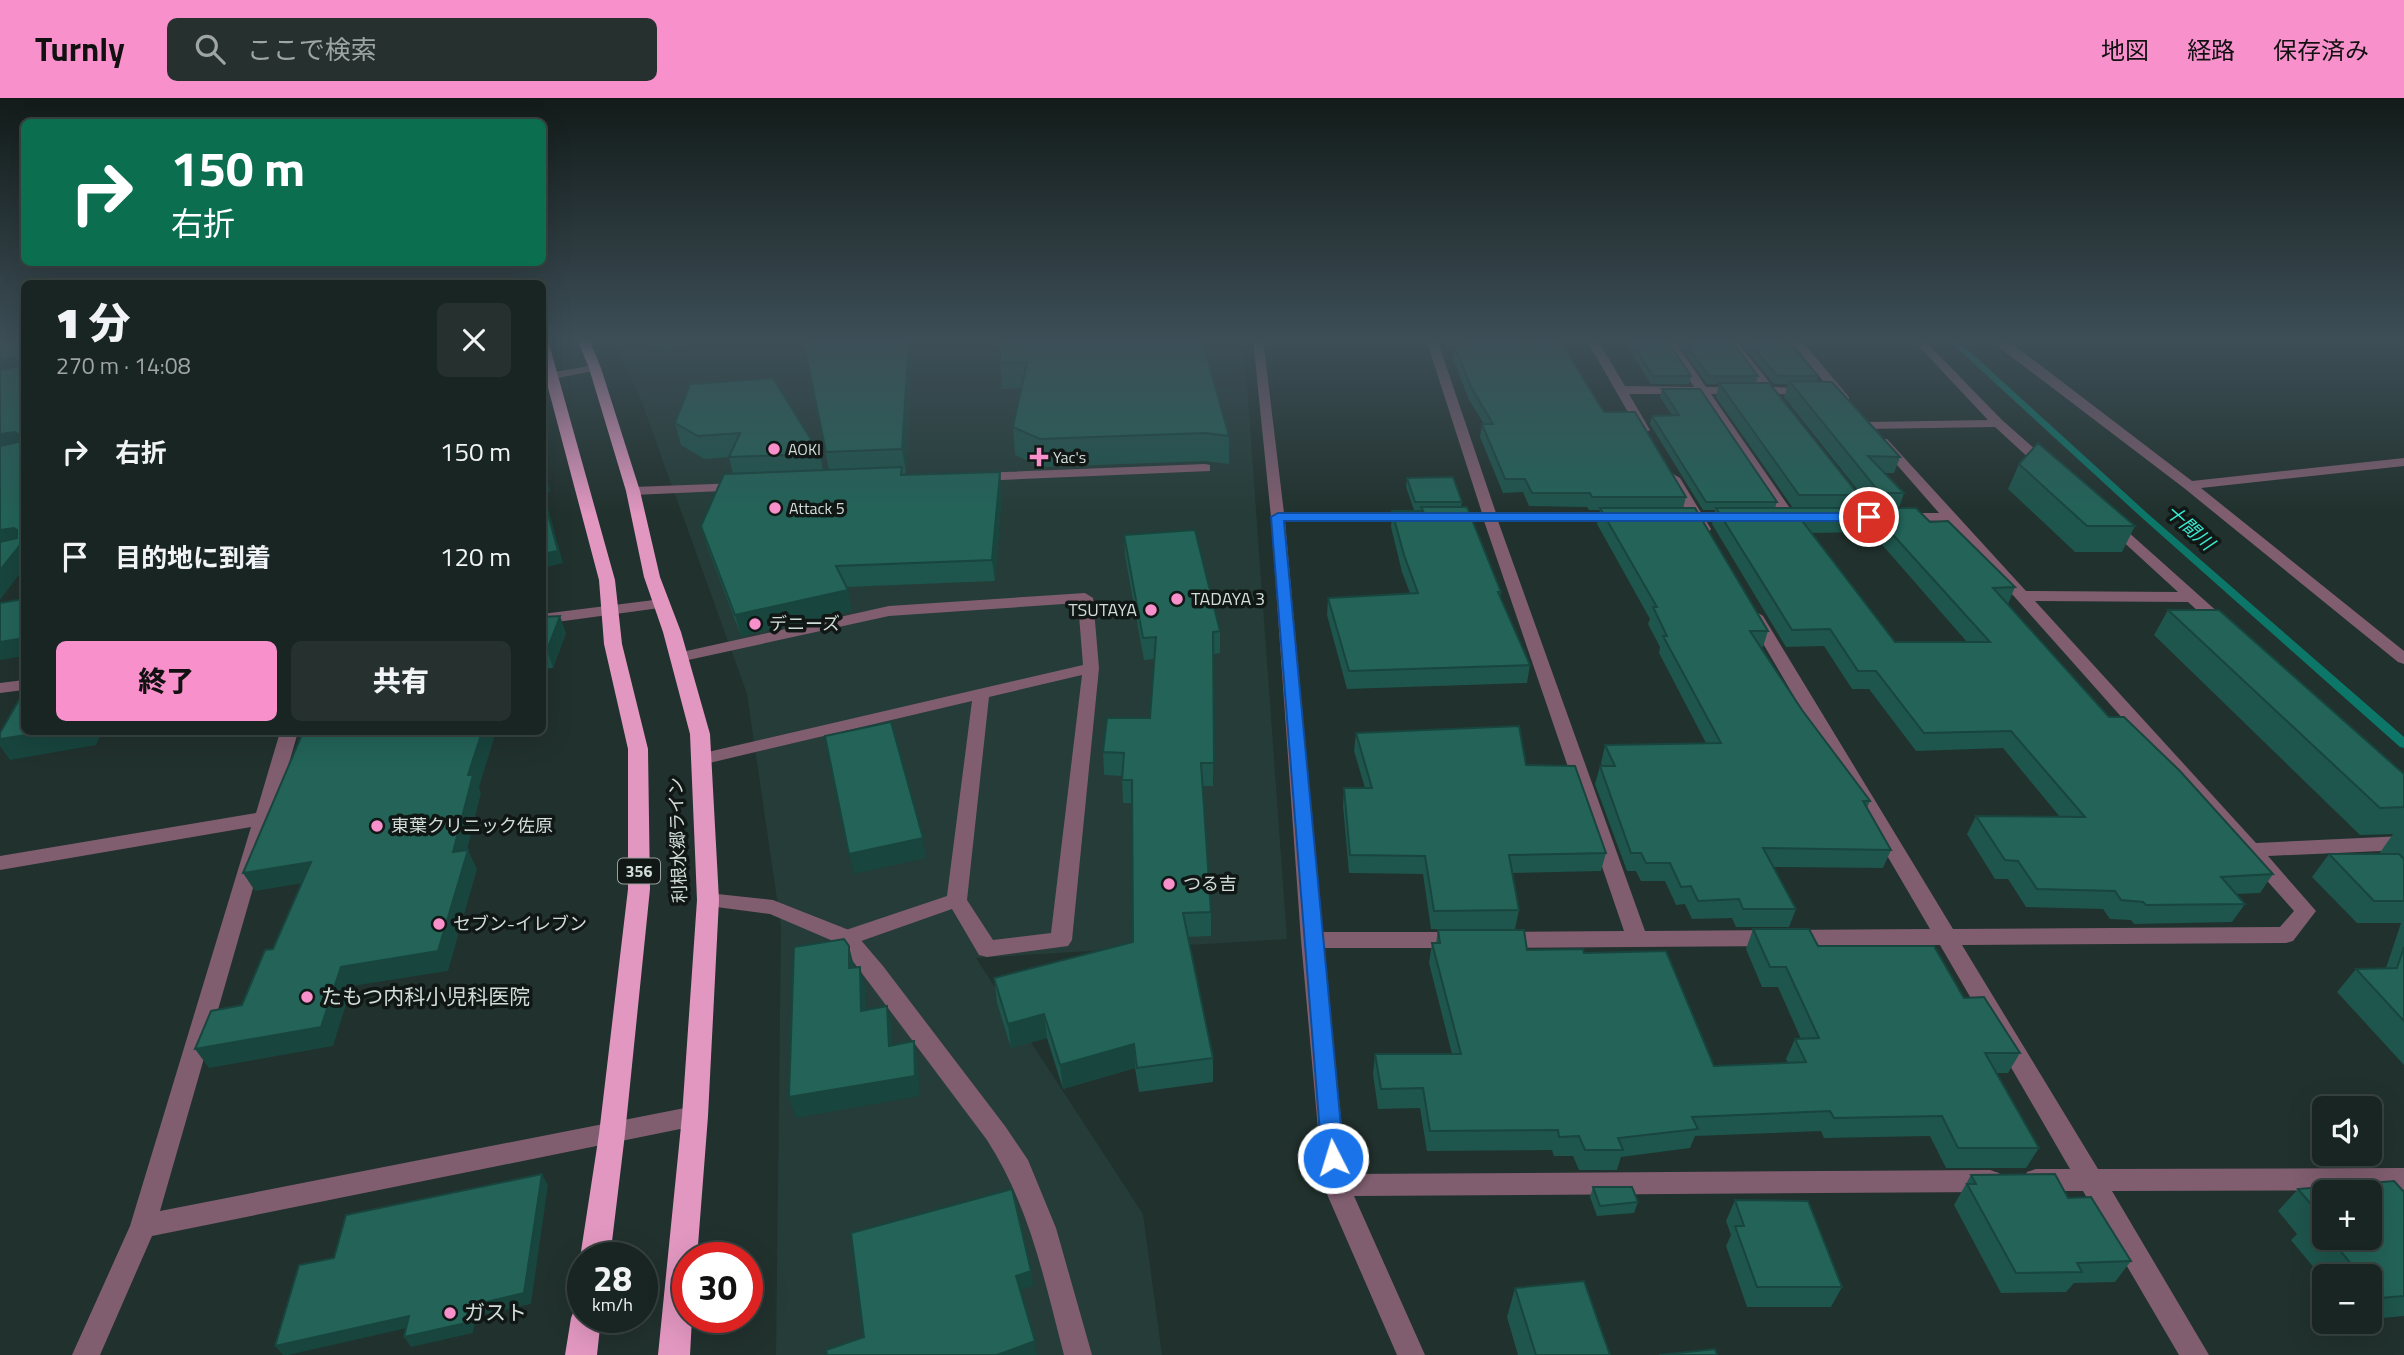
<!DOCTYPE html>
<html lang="ja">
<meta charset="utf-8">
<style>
:root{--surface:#192522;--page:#26312f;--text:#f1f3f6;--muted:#9fa5a5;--line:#374240;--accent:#f890cc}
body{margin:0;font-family:"Titillium Web","Noto Sans JP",sans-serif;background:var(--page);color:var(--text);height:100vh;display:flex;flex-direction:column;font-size:26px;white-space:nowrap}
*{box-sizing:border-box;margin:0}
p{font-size:23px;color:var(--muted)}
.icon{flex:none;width:38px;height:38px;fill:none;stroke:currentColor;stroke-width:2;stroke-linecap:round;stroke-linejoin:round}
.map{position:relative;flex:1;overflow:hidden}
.sheet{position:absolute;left:21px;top:182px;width:525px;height:455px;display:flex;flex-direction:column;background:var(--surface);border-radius:10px;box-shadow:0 7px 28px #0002,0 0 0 2px var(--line)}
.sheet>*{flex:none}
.banner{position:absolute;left:21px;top:21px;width:525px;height:147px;border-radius:10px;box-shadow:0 7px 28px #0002,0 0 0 2px var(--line);background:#0b6e4f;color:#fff;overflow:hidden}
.fabs{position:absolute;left:2312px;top:998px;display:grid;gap:14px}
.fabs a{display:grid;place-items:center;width:70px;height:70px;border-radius:10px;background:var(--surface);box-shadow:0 7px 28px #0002,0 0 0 2px var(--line);font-size:35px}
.speed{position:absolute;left:567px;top:1144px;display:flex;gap:14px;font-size:35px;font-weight:700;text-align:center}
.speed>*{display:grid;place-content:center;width:91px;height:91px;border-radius:50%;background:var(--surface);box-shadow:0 7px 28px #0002,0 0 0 2px var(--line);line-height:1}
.speed small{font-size:18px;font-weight:400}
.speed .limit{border:10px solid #d22;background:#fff;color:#111}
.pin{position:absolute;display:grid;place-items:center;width:60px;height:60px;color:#fff;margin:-30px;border:4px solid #fff;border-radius:50%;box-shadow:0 2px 7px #0007}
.me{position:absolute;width:77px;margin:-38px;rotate:355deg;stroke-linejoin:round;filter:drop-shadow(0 0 5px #0008)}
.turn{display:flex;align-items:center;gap:24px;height:147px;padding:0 35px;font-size:32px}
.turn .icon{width:91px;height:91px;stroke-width:2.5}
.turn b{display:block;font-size:49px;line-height:60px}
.round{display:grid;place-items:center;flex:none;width:74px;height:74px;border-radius:10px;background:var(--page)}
.head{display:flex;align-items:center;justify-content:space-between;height:119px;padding:0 35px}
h1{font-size:42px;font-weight:800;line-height:52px}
.button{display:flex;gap:14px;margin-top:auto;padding:14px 35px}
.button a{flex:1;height:80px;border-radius:10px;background:var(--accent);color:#111;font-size:28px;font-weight:800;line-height:80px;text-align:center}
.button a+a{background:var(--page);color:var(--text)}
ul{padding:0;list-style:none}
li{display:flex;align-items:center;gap:21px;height:105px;padding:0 35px}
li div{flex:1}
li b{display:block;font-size:26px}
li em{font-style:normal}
header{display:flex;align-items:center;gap:42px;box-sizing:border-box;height:98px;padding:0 35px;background:var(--accent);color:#111}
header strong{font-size:33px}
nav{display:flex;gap:38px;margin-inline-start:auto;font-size:24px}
.search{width:490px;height:63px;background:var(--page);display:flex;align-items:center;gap:18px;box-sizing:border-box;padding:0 24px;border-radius:10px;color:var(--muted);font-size:26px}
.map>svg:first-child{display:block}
.built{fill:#253c38}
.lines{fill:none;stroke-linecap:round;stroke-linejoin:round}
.stream{fill:#0c7668;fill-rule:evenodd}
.service{fill:#805e70;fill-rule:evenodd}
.minor{fill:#805e70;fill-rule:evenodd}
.trunk{fill:#e297c0;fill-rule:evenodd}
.wall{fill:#1e554c;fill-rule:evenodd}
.shaded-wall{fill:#18453e}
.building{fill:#236358;stroke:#18453e;stroke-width:2;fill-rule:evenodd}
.route{fill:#1a73e8;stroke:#114b97;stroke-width:2}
.poi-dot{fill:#f890cc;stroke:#101715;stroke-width:2.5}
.labels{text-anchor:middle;stroke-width:7;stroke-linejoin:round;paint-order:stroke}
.far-poi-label{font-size:16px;fill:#d2dcd9;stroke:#101715;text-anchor:start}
.shield{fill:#101715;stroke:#98a19e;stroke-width:2}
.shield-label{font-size:16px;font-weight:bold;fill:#d2dcd9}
.poi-label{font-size:18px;fill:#d2dcd9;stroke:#101715;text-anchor:start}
.street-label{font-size:18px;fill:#d2dcd9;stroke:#101715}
.water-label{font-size:19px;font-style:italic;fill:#3aead0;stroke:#101715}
.near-poi-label{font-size:21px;fill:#d2dcd9;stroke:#101715;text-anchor:start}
</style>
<header>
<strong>Turnly</strong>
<div class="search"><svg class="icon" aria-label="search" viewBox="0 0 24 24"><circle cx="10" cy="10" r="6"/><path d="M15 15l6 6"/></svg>ここで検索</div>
<nav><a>地図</a><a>経路</a><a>保存済み</a></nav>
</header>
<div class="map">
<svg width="2404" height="1257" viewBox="0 0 2404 1257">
<rect width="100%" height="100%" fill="#21312d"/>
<!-- built -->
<path class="built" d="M613,241H1234L1245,259L1287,841L976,860L1143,1116L1162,1257H776L781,829L747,596L641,302Z"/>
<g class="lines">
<!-- stream -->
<path class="stream" d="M1947,241H1956L2147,415L2404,639V650L2400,649L2141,419Z"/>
<!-- service -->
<path class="service" d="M1085,495L1093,500L1099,570L1072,842L1068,848L987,859L979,857L952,811L847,848L840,846L836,840L840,834L947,798L972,603L701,667L692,661L695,657L1083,567L1078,505L889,518L679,564L673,562L671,559L673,556L889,508ZM1082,577L1051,835L993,842L967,802L989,599Z"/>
<!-- minor -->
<path class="minor" d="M1253,241H1263L1284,415H1415L1422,419L1415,423H1285L1322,834H1459L1466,836L1470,842L1466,848L1459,850H1323L1347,1076L1990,1072L1999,1075L2003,1083L1999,1091L1990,1094L1354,1098L1425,1257H1397L1323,1087L1301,842L1271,419Z
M1426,241H1437L1496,415H1622L1629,419L1622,423H1498L1645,833L1930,831L1747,518L1755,513L1763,518L1953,831L2280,829L2294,813L1947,423L1897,422L1895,419L1902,415H1939L1877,344L1879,341H1887L2026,493L2178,494L2105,427L2112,423L2117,424L2230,525L2232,528L2230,531H2218L2188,504L2035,503L2256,745L2404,738V752L2268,758L2316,813L2293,843L2286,845L1962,847L2098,1071L2404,1070V1092L2112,1093L2209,1257H2179L2083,1093H2036L2027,1090L2023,1082L2027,1074L2036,1071H2070L1940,847L1501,850L1494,848L1490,842L1494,836L1501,834L1624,833L1484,423H1447L1440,419L1447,415H1482Z
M1586,241H1597L1625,288L1694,289L1662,241H1673L1706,289H1760L1724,241H1735L1773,289L1813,291L1815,293L1809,297L1778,296L1784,304L1778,308L1774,307L1766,296H1711L1796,419L1794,422H1784L1699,296H1629L1650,332L1644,336L1640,335Z
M1789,241H1800L1849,299V305H1841Z
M1912,241H1923L2002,322L2052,366V372H2042L1995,329L1864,331L1862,328L1868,324L1988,322Z
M1995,241H2006L2192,383L2404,360V368L2201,390L2404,553V566L2398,564L2184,390L2000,250Z
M595,267L601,270L599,272L542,283V276Z
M1205,366L1210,367V373L978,383L971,379L978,375Z
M1673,376L1680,380L1711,431L1709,434L1704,435L1697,431L1666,380Z
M740,385L745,386V392L633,397L626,393L633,389Z
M662,501L667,503L670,506L667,509L542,526V516Z
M24,582V592L0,595V585Z
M280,634H298L160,1113L695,1008L704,1011L707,1018L704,1025L695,1028L152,1138L100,1257H72L130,1128L251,729L0,772V758L256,715Z
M708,795L773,802L854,834L883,868L1005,1028L1028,1062L1056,1130L1092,1257H1064C1044,1181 1030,1109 987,1042L840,846L770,816L701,807L698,802L701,797Z"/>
<!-- trunk -->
<path class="trunk" d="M542,241L548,242L615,482L622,546L648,651L650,791L625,1036L610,1160H583V1165L580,1160L599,1036L628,791V651L604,546L599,482L542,267Z
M577,241H589L601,270L640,393L660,479L681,534L710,636L719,802L708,1018L697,1160H688V1220H692L690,1257H658L682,1018L697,802L690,636L663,534L644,479L626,393L589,270Z
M583,1207V1220H601L597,1257H565L571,1220L575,1210Z"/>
</g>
<!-- wall -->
<path class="wall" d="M644,241H719L652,255Z
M802,241L912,258L906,375L903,376V377L1002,393L995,483L847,489L852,513L741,538L707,448L701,428L733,376L729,359L704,361L681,347L675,325L773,280L820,356L823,372H829Z
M994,241H1202L1229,338V366L1205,363L1042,369L1015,357L1013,329L1021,290L1002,291L1000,265V245H994Z
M1512,241H1559L1604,314L1686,399L1683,410L1768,533L1763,549H1761L1802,612L1870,703L1867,710L1891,752L1883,770L1773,769L1796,811L1789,829H1736L1732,820L1692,821L1685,806L1676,807L1665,783H1641L1636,773H1627L1595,686L1600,668H1602L1601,665L1605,647L1706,645L1659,555L1660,549L1648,526L1650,521L1597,426L1600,412H1589L1587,409L1529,408L1523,394L1503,395L1480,339L1482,326H1484L1469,302L1453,260L1455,248H1464L1465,243H1513Z
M1622,241H1666L1691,278L1689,286H1651Z
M1675,241H1730L1758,278L1756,285L1859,397L1854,410H1872L1784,299L1788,286H1774L1737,241H1784L1818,278L1816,284L1900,359L1894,375H1884L1904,395L1899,410L1930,424L2015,489L2008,506L2109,619L2273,776L2260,795L2236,796L2245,806L2232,824L2134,826L2131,822L2110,821L2103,811L2026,809L2008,781H1995L1967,736L1976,718L2060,719L2003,650L1916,653L1869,591H1852L1824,548L1786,549L1712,426L1715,412H1703L1650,326L1652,318L1672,317L1660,299L1662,291L1777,404L1775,410H1793L1716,299L1719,286H1707ZM1871,434L1967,544H1895L1812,435Z
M2019,366L2135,428L2122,454H2075L2008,391Z
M1407,380L1462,404L1461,409L1501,494L1500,500L1530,567L1527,585L1347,591L1327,517L1328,500L1410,495L1402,474L1391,429L1392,413L1414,412L1406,389Z
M1124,437L1220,533V555L1214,556L1213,688H1203L1211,814V838L1188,839L1213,960V984L1139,994L1135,970L1063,991L1047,940L1011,950L997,905L994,880L1133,844L1132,705H1123L1122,678L1104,677L1103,654L1150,620L1154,561L1144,562L1125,458Z
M2168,512L2404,676V967L2337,894L2356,871L2386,870L2401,825H2357L2312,779L2329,756H2379L2393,736L2360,737L2154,537Z
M542,519L566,535L553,570L542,571Z
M1356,635L1526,667L1606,755L1601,773L1512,775L1519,812L1515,831H1431L1423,776L1349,775L1343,708L1344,690H1365L1354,653Z
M1753,831L1818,848L1964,900L2020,955L2008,975H1996L2039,1050L2026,1070H1946L1930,1038L1824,1040L1821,1033L1695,1038L1690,1050L1621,1059L1617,1072H1579L1573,1058H1554L1552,1052L1427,1053L1420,1010L1378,1011L1373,976L1375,956H1452L1429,865L1432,845H1436L1438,832L1527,852L1584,855L1714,968L1788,965L1786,961L1795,941H1801L1778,889H1762L1746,851Z
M1971,1077L2068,1100L2131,1163L2115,1184L2074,1185L2066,1194L2001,1195L1954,1107Z
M1593,1089L1638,1104L1634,1115L1597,1118L1590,1099Z
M2298,1091L2404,1094V1218L2370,1221V1178H2324V1182L2291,1142L2297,1136L2278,1113ZM2324,1094L2370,1139H2324Z
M1735,1102L1842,1189L1831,1209H1747L1726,1148L1731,1137L1726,1123Z
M1515,1190L1610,1257H1518L1507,1219Z"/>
<!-- shaded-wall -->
<path class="shaded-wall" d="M666,241H719L652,255L649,245Z
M909,241H910L912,258L906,375L902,351Z
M16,260L24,273L0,277V262Z
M15,334L24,348L0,352V336Z
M542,353L550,394L544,395L563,465L542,470Z
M1000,374L1002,393L995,483L992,462Z
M14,430L23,444L24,442V470L0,502V432Z
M848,492L852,513L741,538L735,517Z
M560,518L566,535L553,570L547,552Z
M24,540V558L0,562V544Z
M45,634H102L96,647L10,662L0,648V641Z
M482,634H496L479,689L481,695L462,773L453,754L468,677Z
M923,740L926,760L854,776L849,756Z
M468,752L477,771L448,873L352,888L333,948L209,970L195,951L341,869Z
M311,764L322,782L255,793L243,775Z
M849,848L854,868V891L849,870Z
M860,869L865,889L866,934L861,913Z
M887,908L892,929L893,969L889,948Z
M1044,916L1047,940L1011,950L1008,926Z
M914,943L918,964L920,998L796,1020L789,999Z
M1134,946L1135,970L1063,991L1060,967Z
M542,1076L548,1087L531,1206L476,1218L473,1235L411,1249L404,1239L469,1208Z
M1031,1173L1034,1188L1019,1192L1016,1178Z
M409,1218L416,1228L288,1257H283L275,1248Z
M1035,1243L1037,1257H997Z"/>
<!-- building -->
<path class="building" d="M0,241H24V442L0,472V444L17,440V432L14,430L0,432V348L18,344V336L15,334L0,336V272L19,268L16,260L0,262Z
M647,241H666L649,245Z
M803,241H909L902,351L826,354Z
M1000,241H1202L1229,338L1205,335L1040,341L1013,329L1027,264L1000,265Z
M1519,241H1559L1604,314H1635L1686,399H1592L1590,395H1532L1525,381H1505L1482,326H1493L1471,289L1455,248H1467L1465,243H1519Z
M1629,241H1666L1691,278H1653Z
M1682,241H1730L1758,278H1709Z
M1746,241H1784L1818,278H1777Z
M773,280L820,356L729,359L740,335L698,338L675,325L690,286Z
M1789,283L1832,284L1900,359L1868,358L1904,395H1880Z
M1719,285H1769L1859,397H1799Z
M1662,291H1700L1777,404H1706L1652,318L1679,317Z
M2038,345L2135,428H2087L2019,366Z
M542,360L546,382L542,383Z
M902,369L901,377L1000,374L992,462L836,468L848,492L735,517L701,428L724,376Z
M1453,379L1462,404H1415L1407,380Z
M542,394L558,453L542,456Z
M1421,409H1467L1501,494H1498L1530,567L1349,573L1328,500L1418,495L1404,457L1392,413H1423Z
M1600,410H1695L1768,533H1750L1802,612L1868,700L1870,703H1863L1891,752L1763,750L1796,811H1743L1739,801L1698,803L1691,788L1681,789L1670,765H1646L1641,755H1631L1600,668H1615L1605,647L1721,645L1663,538H1667L1653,509H1657Z
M1716,410H1916L1930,424L1948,423L2015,489L1993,490L2109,619H2124L2180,673L2273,776L2221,779L2245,806L2146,807L2143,804L2121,802L2115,793L2037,791L2018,763L2005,762L1976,718L2085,719L2011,633L1924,635L1876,573H1858L1830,531L1792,532ZM1876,418L1990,544H1895L1800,420Z
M1195,432L1220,533L1213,534L1214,665H1201L1211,814L1183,815L1213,960L1137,970L1134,946L1060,967L1044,916L1008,926L994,880L1133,844L1132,682H1122L1124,655L1103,654L1107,620H1150L1156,539L1143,540L1124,437Z
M24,501V540L0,544V505Z
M2168,512H2219L2404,676V709L2380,710Z
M560,518L547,552L542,553V519Z
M24,601V634H45L0,641V635L19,602Z
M891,624L923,740L849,756L825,638Z
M1519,628L1526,667L1575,668L1606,755L1509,757L1519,812L1434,813L1425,758L1350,757L1344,690H1372L1356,635Z
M303,634H482L468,677H473L453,754L468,752L438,853L341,869L321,929L195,951L211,913L242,907L265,852L273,851L311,764L243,775Z
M2329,756H2399L2404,761V803H2374Z
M1753,831H1809L1818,848H1934L1964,900L1984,899L2020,955H1985L2039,1050H1958L1942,1018L1834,1020L1830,1013L1692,1019L1698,1031L1618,1040L1623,1052H1585L1579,1038L1559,1039L1558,1032L1430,1033L1423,990L1381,991L1375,956H1461L1432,845H1440L1438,832H1524L1527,852L1583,851L1584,855L1666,853L1714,968L1806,964L1795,941L1819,940L1786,869H1770Z
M844,841L849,848V870L860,869L861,913L887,908L889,948L914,943L915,978L789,999L794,849Z
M2404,849V923L2356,871L2397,870Z
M542,1076L524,1195L469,1208L466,1225L404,1239L409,1218L275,1248L299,1167L334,1160L346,1117Z
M2055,1076L2068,1100L2091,1099L2131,1163L2077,1165L2082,1174L2016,1175L1967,1086H1976L1971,1077Z
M2394,1083L2404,1094V1198L2380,1200L2370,1188V1178H2361L2329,1139H2370V1094H2324V1134L2312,1120L2322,1119L2298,1091Z
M1593,1089H1632L1638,1104L1600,1108Z
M1012,1091L1031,1173L1016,1178L1035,1243L997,1257H827L826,1252L864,1239L851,1135Z
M1735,1102L1808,1103L1842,1189H1757L1735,1128H1744Z
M1584,1183L1610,1257H1536L1515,1190Z
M1715,1251L1717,1257H1659Z"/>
<!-- sky -->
<linearGradient id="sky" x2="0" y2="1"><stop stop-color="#121b19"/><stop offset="0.58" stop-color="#3d4e57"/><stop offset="1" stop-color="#3d4e57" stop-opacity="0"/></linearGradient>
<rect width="2404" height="417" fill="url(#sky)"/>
<!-- route -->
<path class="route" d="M1278,415H1869L1875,419L1869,423H1284L1344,1060L1341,1067L1333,1070L1325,1067L1322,1060L1271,419Z"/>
<!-- markers -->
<g class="poi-dot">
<circle cx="774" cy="351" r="7"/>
<path d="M1035.5 348.5h7v7h7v7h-7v7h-7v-7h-7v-7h7z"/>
<circle cx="775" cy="410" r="7"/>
<circle cx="1177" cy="501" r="7"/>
<circle cx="1151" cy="512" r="7"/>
<circle cx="755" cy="526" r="7"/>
<circle cx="377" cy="728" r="7"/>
<circle cx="1169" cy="786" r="7"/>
<circle cx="439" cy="826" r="7"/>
<circle cx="307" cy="899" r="7"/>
<circle cx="450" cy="1215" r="7"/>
</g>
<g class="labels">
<!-- far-poi labels -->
<g class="far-poi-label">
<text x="788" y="357">AOKI</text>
<text x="1053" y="365">Yac's</text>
<text x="789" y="416">Attack 5</text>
</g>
<!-- shield labels -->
<rect class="shield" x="618" y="760.5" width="42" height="25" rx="5"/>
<g class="shield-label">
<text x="639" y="779">356</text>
</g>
<!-- poi labels -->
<g class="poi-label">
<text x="1191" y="507">TADAYA 3</text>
<text x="1137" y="518" text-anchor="end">TSUTAYA</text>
<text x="769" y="532">デニーズ</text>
<text x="391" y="734">東葉クリニック佐原</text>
<text x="1183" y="792">つる吉</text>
<text x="453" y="832">セブン-イレブン</text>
</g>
<!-- street labels -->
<g class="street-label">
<text transform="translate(678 742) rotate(-92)" y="6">利根水郷ライン</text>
</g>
<!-- water labels -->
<g class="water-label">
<text transform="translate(2190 429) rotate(42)" y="7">十間川</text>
</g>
<!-- near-poi labels -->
<g class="near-poi-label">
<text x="321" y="906">たもつ内科小児科医院</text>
<text x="464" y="1222">ガスト</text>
</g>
</g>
</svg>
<div class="fabs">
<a><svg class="icon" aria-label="sound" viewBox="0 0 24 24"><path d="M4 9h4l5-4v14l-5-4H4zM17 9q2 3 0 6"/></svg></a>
<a>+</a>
<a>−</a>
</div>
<div class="speed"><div>28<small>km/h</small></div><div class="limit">30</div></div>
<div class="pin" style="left:1869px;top:419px;background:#d93025"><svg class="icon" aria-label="arrive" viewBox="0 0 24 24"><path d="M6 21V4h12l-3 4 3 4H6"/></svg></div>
<svg class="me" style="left:1333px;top:1060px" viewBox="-20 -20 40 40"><circle r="17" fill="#1a73e8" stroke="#fff" stroke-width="3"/><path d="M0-11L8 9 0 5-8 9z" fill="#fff"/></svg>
<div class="banner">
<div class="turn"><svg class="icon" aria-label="right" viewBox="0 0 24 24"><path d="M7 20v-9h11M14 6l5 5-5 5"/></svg><div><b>150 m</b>右折</div></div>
</div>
<section class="sheet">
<div class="head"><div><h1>1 分</h1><p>270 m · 14:08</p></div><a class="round"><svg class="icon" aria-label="close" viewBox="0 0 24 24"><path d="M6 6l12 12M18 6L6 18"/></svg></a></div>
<ul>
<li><svg class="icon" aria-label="right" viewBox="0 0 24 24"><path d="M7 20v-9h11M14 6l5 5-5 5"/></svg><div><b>右折</b></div><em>150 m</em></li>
<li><svg class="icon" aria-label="arrive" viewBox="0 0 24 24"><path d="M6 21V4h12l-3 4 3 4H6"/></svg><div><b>目的地に到着</b></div><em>120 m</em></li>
</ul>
<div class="button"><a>終了</a><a>共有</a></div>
</section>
</div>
